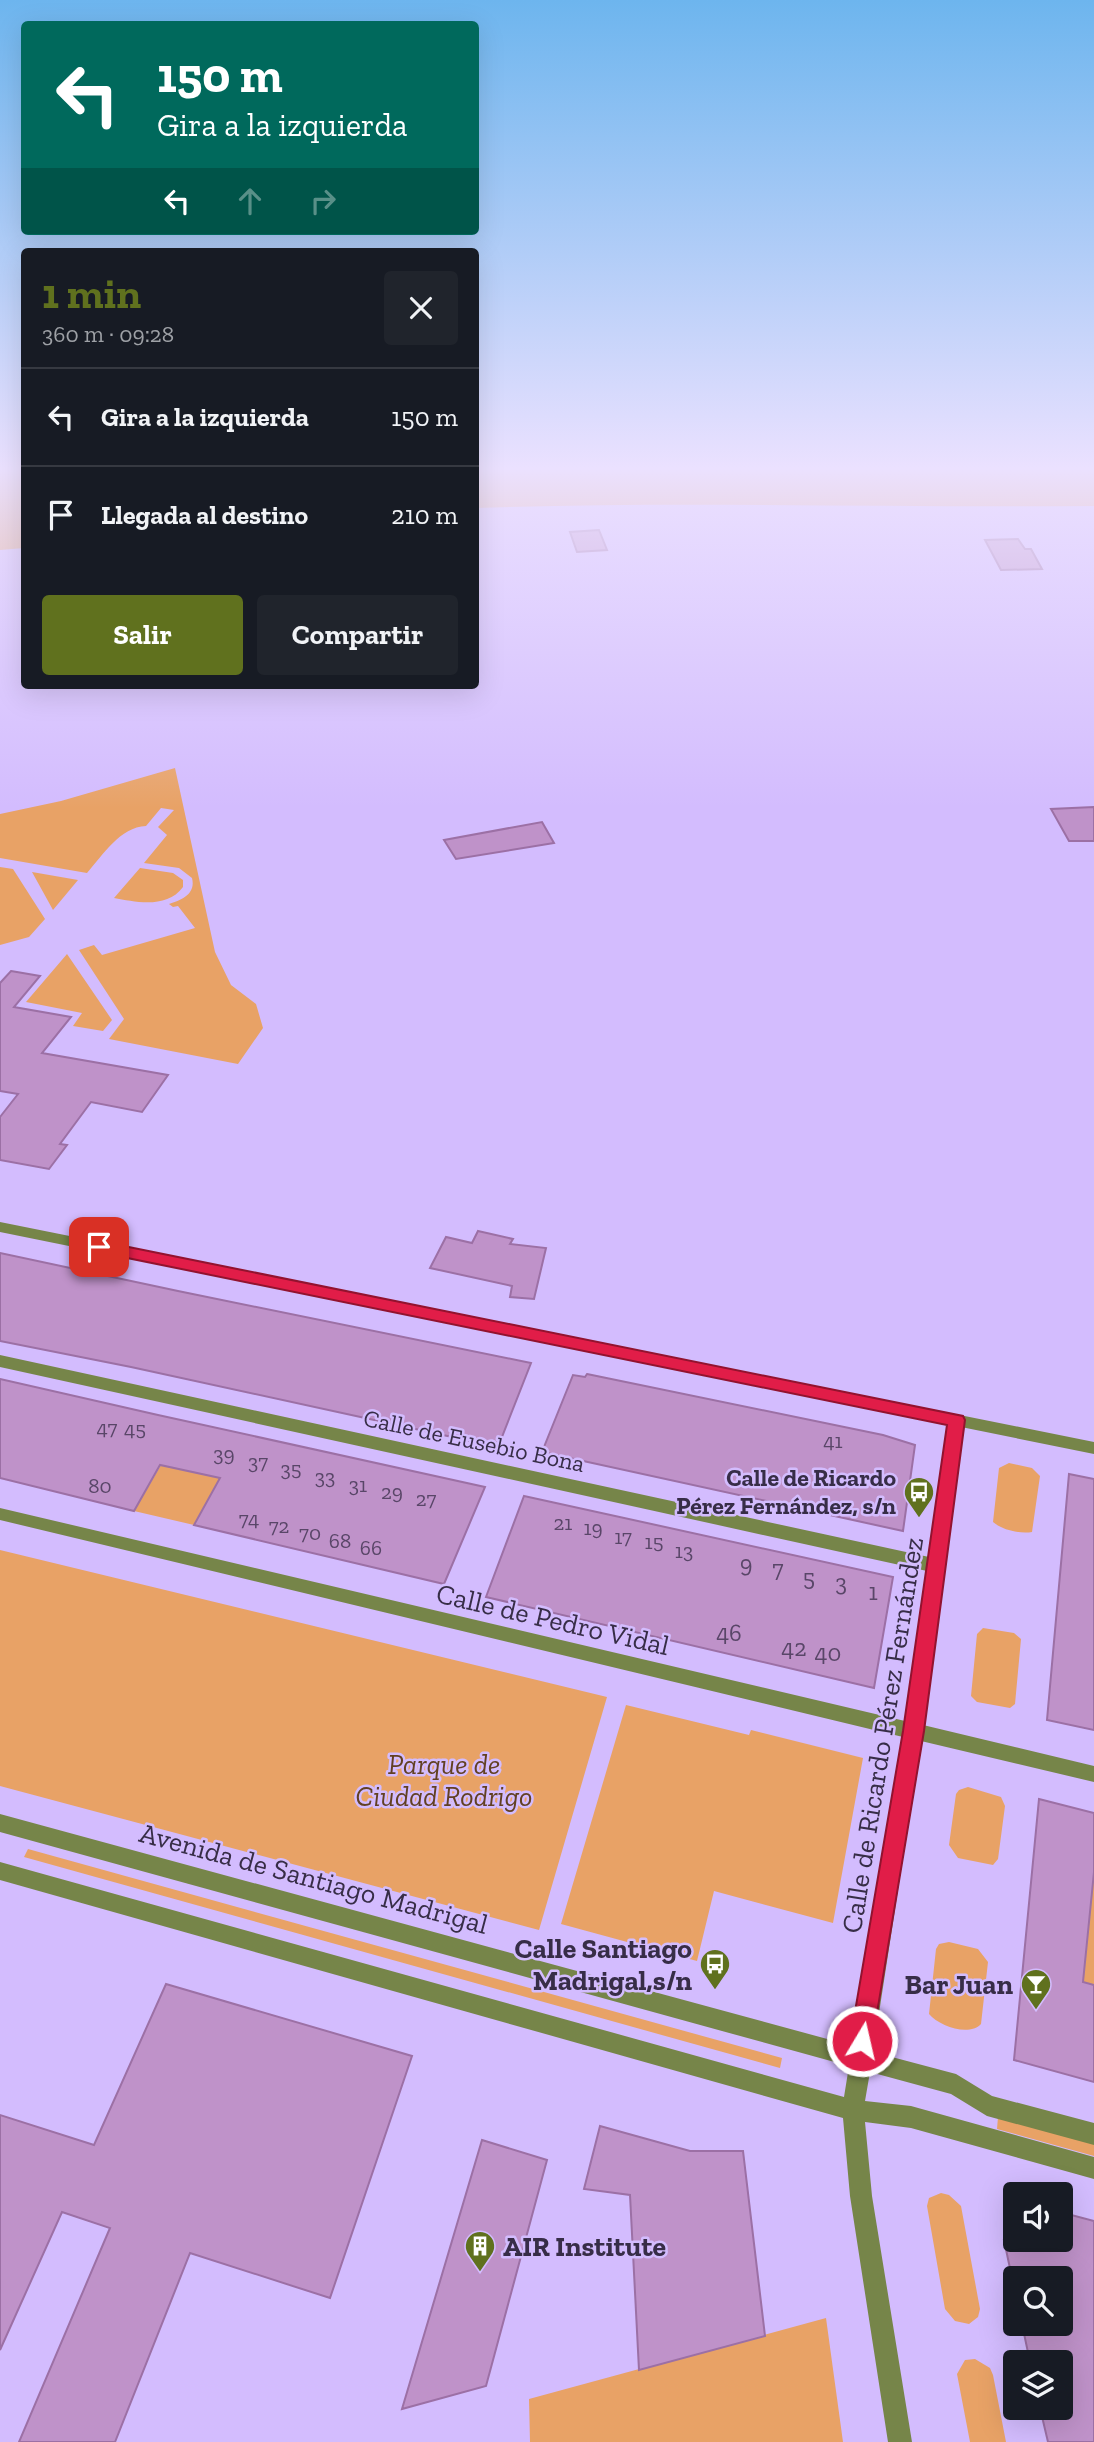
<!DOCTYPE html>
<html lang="es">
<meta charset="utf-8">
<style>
:root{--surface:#171b24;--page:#20242c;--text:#f1f3f6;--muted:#9ea1a6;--line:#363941;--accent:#60711e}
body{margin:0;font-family:"Zilla Slab",serif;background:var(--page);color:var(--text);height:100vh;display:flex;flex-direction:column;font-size:26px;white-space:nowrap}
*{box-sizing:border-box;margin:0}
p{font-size:23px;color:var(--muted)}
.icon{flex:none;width:38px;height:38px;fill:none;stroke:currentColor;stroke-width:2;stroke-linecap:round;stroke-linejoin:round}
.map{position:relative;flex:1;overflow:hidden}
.sheet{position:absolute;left:21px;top:248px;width:458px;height:441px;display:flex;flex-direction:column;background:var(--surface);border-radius:7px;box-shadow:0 7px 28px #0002}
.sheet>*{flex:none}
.top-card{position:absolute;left:21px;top:21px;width:458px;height:214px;border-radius:7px;box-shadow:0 7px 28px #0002;background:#00695c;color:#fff;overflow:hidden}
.buttons{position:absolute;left:1003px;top:2182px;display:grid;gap:14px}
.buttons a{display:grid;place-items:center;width:70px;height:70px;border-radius:7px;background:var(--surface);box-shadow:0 7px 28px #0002;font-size:35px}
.pin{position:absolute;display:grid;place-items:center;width:60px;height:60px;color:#fff;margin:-30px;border-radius:14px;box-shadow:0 4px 10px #0006}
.me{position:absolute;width:77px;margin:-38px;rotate:9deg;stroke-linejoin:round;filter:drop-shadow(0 0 5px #0008)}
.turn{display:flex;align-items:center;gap:24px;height:147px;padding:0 21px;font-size:32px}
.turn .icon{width:91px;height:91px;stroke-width:2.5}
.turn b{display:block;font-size:49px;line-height:60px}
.lanes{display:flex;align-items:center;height:66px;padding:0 21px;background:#0003;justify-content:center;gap:35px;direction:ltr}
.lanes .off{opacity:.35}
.round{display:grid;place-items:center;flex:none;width:74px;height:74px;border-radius:7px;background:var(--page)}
.headline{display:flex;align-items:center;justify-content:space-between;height:119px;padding:0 21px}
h1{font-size:42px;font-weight:800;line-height:52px;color:var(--accent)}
.action{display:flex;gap:14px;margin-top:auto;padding:14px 21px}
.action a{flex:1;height:80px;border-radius:7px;background:var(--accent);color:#fff;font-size:28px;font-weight:800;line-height:80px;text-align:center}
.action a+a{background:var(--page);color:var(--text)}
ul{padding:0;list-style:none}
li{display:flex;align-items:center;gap:21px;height:98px;padding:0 21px;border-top:2px solid var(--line)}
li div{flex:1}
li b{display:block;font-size:26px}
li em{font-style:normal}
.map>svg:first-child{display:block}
.green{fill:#e8a266}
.building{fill:#bf92c9;stroke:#9c70a5;stroke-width:2}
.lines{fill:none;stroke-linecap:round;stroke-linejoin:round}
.minor{fill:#768549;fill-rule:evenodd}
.tertiary{fill:#768549;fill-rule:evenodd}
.route{fill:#e11d48;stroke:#92132f;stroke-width:2}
.labels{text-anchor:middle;stroke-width:5;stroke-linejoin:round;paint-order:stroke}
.number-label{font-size:21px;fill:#594668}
.street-label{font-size:24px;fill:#372d47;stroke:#d3bcfe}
.poi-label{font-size:24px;font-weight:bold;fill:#372d47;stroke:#d3bcfe;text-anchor:end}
.near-number-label{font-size:24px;fill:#594668}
.near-street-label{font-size:28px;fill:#372d47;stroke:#d3bcfe}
.near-park-label{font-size:28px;font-style:italic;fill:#624022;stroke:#d3bcfe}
.near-poi-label{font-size:28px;font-weight:bold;fill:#372d47;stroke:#d3bcfe;text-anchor:end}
</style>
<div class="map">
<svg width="1094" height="2442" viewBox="0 0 1094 2442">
<rect width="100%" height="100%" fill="#d3bcfe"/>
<!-- green -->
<path class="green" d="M0,466H24V548L0,550Z
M476,466H1094V506C888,508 682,501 476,508Z
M175,768L215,952L231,985L256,1004L263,1028L238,1064L109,1039L124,1019L79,950L94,945L102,955L195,928L178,906L173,907L169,904C182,900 196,894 192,878L179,868L144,863L167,835L158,827L174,810L161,808L146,826C120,827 103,855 87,873L0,858V814L61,801Z
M0,867L13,869L45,919L29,937L0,945Z
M140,868L173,873L183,880V887C167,909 136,902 114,898Z
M32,872L78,880L53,910Z
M67,954L112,1020L103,1031L73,1026L82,1013L26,1002Z
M1009,1463L1032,1468L1040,1476L1032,1532C1020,1534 1002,1530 993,1522L999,1468Z
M161,1465L220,1478L194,1525L134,1511Z
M0,1550L607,1697L539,1930L0,1786Z
M983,1628L1014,1633L1021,1639L1015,1704L1010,1708L977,1702L971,1696L977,1634Z
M626,1705L749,1735L751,1730L863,1758L833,1923L714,1891L697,1961L561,1924Z
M968,1787L1001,1797L1005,1806L998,1859L993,1865L958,1858L949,1845L956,1794L959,1790Z
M28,1849L782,2058L780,2068L24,1857Z
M1094,1872V1985L1083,1982Z
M949,1942L978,1949L988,1962L981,2024C969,2037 939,2026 929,2014L936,1949L939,1944Z
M998,2117L1094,2143V2156L997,2129Z
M941,2193L949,2195L961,2206L980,2309L978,2317L969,2324L955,2321L945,2309L927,2206L929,2198Z
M826,2318L843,2442H530L529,2399Z
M975,2359L990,2368L993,2375L1006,2442H970L957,2374L965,2360Z"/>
<!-- building -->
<path class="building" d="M599,530L607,550L577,552L570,532Z
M1018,539L1025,549H1031L1042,569L1001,570L985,540Z
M1094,807V841H1069L1051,809Z
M542,822L554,843L456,859L444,840Z
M11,971L40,976L14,1007L71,1017L42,1053L168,1075L142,1112L91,1102L60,1144L67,1145L49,1169L0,1160V1117L18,1094L0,1091V983Z
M478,1231L513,1239L510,1244L546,1248L534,1299L510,1297L512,1286L430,1268L446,1237L472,1243Z
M0,1253L178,1291L531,1363L498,1447L131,1367L0,1341Z
M587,1374L883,1435L915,1445L903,1531L542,1452L573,1375L585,1377Z
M0,1379L158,1415L485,1487L444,1584L194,1525L220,1478L160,1465L134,1511L0,1478Z
M1069,1474L1094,1479V1730L1047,1720Z
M524,1496L893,1577L874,1688L486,1597Z
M1039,1799L1094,1813V1872L1083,1982L1094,1985V2082L1014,2060Z
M166,1984L412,2056L330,2298L190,2253L115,2442H19L110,2228L62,2212L0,2350V2115L94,2145Z
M600,2126L690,2151H743L765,2336L639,2370L630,2195L584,2189Z
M482,2140L547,2160L486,2386L402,2409Z
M1060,2212L1094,2221V2442H1048L1040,2408H1060V2362H1030L1022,2324H1060V2278H1012L1004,2240H1060Z"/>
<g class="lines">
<!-- minor -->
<path class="minor" d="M0,1355L929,1557L949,1420L951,1416H963L965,1420L923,1725L1094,1766V1782L921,1741L873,2052L956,2074L992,2096L1094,2123V2145L987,2116L951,2094L870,2072L865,2101L911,2106L1094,2157V2179L911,2128L865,2122L872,2196L912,2442H888L850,2196L843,2118L0,1880V1862L844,2097L849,2066L0,1832V1814L853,2046L903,1737L0,1520V1508L905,1721L927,1571L0,1367Z"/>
<!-- tertiary -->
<path class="tertiary" d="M0,1222L1094,1442V1454L0,1232Z"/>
</g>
<!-- sky -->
<linearGradient id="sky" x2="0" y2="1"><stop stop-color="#6db5ee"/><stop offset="0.58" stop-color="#ebe1ff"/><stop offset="1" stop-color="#ebe1ff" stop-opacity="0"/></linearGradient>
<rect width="1094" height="808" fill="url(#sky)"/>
<!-- route -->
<path class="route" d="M99,1241L963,1416L965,1420L924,1731L871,2049L862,2053L854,2049L850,2041L903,1731L947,1425L93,1251L91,1247Z"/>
<!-- icons -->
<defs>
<g id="bus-pin" transform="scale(1.575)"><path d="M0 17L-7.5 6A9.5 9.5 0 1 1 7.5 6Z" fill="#60711e" stroke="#d3bcfe"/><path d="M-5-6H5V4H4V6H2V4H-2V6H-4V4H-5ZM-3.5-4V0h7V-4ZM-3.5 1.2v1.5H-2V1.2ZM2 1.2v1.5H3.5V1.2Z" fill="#fff"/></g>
<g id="bar-pin" transform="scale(1.575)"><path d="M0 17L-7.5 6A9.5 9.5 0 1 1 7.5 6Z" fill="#60711e" stroke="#d3bcfe"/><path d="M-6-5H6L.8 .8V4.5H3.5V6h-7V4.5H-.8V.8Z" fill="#fff"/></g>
<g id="building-pin" transform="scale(1.575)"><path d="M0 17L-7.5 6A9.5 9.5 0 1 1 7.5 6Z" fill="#60711e" stroke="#d3bcfe"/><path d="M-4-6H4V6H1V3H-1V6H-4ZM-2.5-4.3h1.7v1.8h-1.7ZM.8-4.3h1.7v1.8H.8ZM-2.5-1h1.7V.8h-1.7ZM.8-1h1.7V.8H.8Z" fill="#fff"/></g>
</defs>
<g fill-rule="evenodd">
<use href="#bus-pin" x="919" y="1492"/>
<use href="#bus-pin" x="715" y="1964"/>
<use href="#bar-pin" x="1036" y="1984"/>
<use href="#building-pin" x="480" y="2246"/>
</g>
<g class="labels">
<!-- number labels -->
<g class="number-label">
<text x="107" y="1435">47</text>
<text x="135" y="1436">45</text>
<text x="833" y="1448">41</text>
<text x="224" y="1461">39</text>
<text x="258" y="1469">37</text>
<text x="291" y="1476">35</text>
<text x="325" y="1484">33</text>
<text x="358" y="1492">31</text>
<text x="100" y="1493">80</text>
<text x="392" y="1499">29</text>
<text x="426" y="1506">27</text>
<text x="249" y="1526">74</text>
<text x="563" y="1530">21</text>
<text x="279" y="1533">72</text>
<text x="593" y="1535">19</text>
<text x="310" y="1540">70</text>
<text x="623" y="1544">17</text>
<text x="340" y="1548">68</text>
<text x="654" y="1549">15</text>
<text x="371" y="1555">66</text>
<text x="684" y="1558">13</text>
</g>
<!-- street labels -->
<g class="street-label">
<text transform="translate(474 1441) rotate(12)" y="8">Calle de Eusebio Bona</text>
</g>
<!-- poi labels -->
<g class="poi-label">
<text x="896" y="1486">Calle de Ricardo<tspan x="896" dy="28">Pérez Fernández, s/n</tspan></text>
</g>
<!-- near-number labels -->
<g class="near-number-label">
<text x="746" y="1572">9</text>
<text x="778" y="1577">7</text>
<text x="809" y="1586">5</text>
<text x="841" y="1591">3</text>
<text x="873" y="1600">1</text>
<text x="729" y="1641">46</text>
<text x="794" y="1656">42</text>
<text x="828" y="1661">40</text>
</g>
<!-- near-street labels -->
<g class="near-street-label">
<text transform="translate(553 1619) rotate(13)" y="10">Calle de Pedro Vidal</text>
<text transform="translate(882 1735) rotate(-81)" y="10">Calle de Ricardo Pérez Fernández</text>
<text transform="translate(314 1878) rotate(15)" y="10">Avenida de Santiago Madrigal</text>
</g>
<!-- near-park labels -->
<g class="near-park-label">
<text x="444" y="1774">Parque de<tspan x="444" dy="32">Ciudad Rodrigo</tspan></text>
</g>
<!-- near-poi labels -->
<g class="near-poi-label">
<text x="692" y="1958">Calle Santiago<tspan x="692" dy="32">Madrigal,s/n</tspan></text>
<text x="1013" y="1994">Bar Juan</text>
<text x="503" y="2256" text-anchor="start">AIR Institute</text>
</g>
</g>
</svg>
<div class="buttons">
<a><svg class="icon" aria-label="sound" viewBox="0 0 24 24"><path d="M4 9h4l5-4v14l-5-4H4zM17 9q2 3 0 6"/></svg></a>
<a><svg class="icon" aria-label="search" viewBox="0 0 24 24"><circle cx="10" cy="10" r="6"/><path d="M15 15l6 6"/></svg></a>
<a><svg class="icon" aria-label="layers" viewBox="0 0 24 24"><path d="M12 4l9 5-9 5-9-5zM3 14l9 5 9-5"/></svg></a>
</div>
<div class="pin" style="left:99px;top:1247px;background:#d93025"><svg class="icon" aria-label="arrive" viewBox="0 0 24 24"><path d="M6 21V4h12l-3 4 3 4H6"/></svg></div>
<svg class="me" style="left:862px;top:2041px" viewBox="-20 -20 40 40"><circle r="17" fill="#e11d48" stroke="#fff" stroke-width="3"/><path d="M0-11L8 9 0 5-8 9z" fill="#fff"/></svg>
<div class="top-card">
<div class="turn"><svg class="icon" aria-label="left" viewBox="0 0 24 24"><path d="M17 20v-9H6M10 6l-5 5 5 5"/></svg><div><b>150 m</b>Gira a la izquierda</div></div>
<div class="lanes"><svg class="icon" aria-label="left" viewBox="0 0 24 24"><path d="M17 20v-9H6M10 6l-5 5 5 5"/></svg><svg class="icon off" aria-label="ahead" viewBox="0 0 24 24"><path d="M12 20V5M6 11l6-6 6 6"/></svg><svg class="icon off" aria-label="right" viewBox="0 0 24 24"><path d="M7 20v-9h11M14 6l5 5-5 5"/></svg></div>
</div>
<section class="sheet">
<div class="headline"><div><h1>1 min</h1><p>360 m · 09:28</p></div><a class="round"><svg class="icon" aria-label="close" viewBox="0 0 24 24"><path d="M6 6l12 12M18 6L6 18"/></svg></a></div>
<ul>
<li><svg class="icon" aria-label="left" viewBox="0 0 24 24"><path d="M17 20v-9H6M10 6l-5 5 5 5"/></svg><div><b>Gira a la izquierda</b></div><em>150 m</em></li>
<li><svg class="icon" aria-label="arrive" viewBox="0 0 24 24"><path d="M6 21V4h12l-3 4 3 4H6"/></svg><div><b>Llegada al destino</b></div><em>210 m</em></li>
</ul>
<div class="action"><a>Salir</a><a>Compartir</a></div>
</section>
</div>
